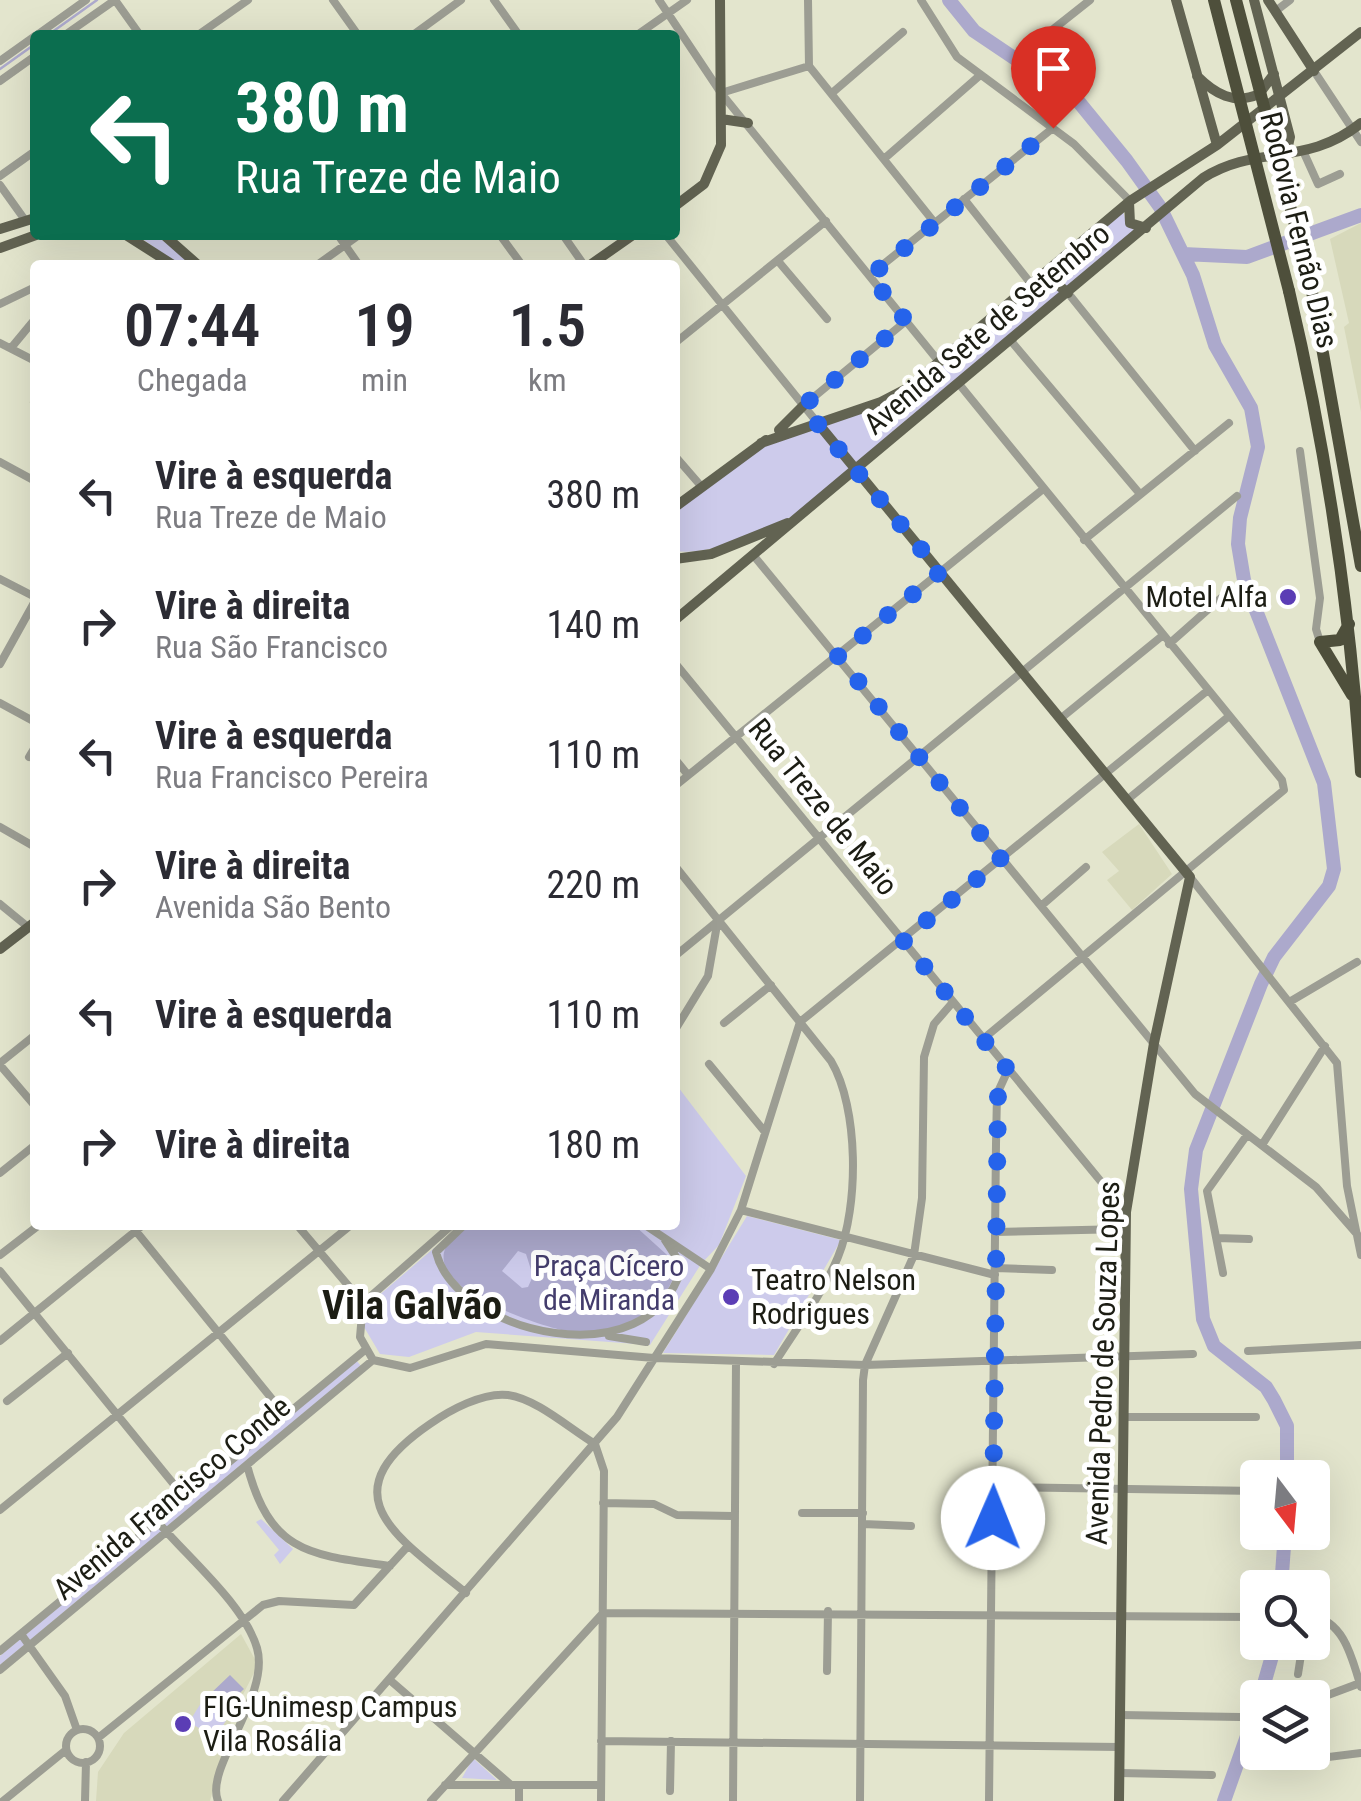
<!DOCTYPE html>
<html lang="pt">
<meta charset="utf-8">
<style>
:root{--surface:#fff;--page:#f2f2f3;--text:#2b2b33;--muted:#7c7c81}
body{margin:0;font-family:"Roboto Condensed",sans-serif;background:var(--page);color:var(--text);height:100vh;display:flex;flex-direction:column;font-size:38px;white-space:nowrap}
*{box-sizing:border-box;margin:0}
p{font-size:32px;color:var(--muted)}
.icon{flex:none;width:55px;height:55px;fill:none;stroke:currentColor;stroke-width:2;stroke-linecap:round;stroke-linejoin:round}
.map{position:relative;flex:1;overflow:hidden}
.side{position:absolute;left:30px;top:260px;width:650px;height:970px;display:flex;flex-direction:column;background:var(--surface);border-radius:10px;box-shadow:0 10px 40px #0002}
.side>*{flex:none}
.banner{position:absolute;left:30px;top:30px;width:650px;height:210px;border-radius:10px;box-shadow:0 10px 40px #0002;background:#0b6e4f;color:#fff;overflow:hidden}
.needle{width:65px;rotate:164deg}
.fabs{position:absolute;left:1240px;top:1460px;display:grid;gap:20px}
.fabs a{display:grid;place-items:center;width:90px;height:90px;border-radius:10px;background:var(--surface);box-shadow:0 10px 40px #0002;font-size:50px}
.pin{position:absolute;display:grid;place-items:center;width:85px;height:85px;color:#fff;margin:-102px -42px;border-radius:50% 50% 50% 0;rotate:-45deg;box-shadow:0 0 10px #0007}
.pin .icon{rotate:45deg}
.me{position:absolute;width:110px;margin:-55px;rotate:1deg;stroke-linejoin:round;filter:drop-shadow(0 0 8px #0008)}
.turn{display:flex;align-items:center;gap:35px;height:210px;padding:0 40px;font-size:45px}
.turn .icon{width:130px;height:130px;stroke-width:2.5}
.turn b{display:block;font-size:70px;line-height:85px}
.eta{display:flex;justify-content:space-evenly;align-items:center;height:170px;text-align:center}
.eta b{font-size:60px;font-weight:600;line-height:70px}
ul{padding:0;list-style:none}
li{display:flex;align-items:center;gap:30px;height:130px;padding:0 40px}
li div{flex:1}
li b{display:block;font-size:38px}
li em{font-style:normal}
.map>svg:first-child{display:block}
.built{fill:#d7d9bb}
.green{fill:#cdcbeb}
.water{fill:#aca9cc;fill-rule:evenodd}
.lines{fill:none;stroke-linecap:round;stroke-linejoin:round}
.stream{stroke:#aca9cc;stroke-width:2.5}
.river{stroke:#aca9cc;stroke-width:14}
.minor{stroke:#9c9d93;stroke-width:8}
.major{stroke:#626352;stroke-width:10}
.highway{stroke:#4e4f3b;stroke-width:12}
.highway-bridge{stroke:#4e4f3b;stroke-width:12}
.route{stroke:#2563eb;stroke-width:18;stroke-dasharray:0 32.4}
.poi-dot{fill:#5b3db5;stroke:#fff;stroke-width:4}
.labels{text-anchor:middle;stroke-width:10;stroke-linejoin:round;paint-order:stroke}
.street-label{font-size:30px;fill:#1c1d14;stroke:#fff}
.poi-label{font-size:30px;fill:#1c1d14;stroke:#fff;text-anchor:start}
.park-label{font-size:30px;fill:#433c6c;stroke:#fff}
.district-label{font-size:40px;font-weight:bold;fill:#1c1d14;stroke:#fff}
</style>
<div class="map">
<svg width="1361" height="1801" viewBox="0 0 1361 1801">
<rect width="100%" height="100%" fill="#e3e5cd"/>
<!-- built -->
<path class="built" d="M1361,223V412L1344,327L1349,323L1330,239Z
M1139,824L1172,874L1132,910L1107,880L1119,871L1102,852Z
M241,1634L258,1665L233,1714L210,1801H96L98,1772L124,1733Z"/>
<!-- green -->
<path class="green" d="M1123,211L1127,225L1137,232L791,517C756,532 715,556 675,551V511L758,446L904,395L968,347Z
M137,235H156L193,265H179Z
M675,1083L746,1176L719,1245L701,1264L650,1345L476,1332L409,1357L380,1354L364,1327L370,1303L461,1225H675Z
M747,1216L841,1240L774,1355L663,1353Z
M356,1360L361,1366L0,1665V1656Z
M261,1519L293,1549L280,1564L274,1555L279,1550L256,1522Z
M201,1703L227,1719L215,1738L189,1722Z
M473,1758L497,1780L462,1778Z"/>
<!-- water -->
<path class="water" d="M467,1225H634L677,1264C671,1307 618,1338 577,1333C546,1329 449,1296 444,1262C441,1245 455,1235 467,1225ZM518,1251L526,1254L533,1276L528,1287L522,1288L502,1271Z
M230,1675L244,1689L223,1709L209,1695Z"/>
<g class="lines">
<!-- stream -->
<path class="stream" d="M48,35L97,0
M0,69L35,44"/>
<!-- river -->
<path class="river" d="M949,0L974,31L1078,101L1127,161L1160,207L1193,275L1215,345L1251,408L1258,447L1240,518L1238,544L1244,580L1324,783L1334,869L1329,886L1274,957L1261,984L1196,1150L1191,1189L1203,1319L1214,1346L1266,1387L1274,1400L1287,1426V1478
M1183,254L1247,257L1361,215
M1281,1588L1285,1532
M1260,1698L1276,1642
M1224,1801L1258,1705"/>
<!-- minor -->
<path class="minor" d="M115,0L140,35
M333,0L358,35
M494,0L519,35
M659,0L721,93L940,363
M808,0L809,66L934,222
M921,0L957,57L1074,144L1130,201
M1277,10L1290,0
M37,35L86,0
M65,35L115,0
M198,35L248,0
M413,35L461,0
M637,35L687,0
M1037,42L1090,0
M0,61L35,36
M1314,71L1361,142
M0,81L35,56
M721,93L809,66
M832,93L903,32
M1304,153L1318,184L1340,174
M885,158L978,77
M0,176L35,151
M0,185L25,220
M964,199L1032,285
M338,235L359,265
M500,235L522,265
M563,235L584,265
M666,235L816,421
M778,261L827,319
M317,265L359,235
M870,275L1053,128
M1068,293L1195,451
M0,304L35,287
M1011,341L1140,494
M0,343L35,361
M675,343L826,221
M11,348L35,319
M959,384L1282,780L1284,790L983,1039
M34,402L35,400
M803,406L906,321
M1300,451L1320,598L1316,629L1320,642
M675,456L701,486
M0,462L35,481
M1084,540L1229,423
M754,556L1195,1094L1316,1187L1357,1234
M0,579L35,597
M1169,644L1221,598
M675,663L1126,1212
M0,664L35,601
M0,703L35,722
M1060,719L1162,636
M29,757L35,747
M675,759L688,775
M675,786L1042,490
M1127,800L1228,717
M0,827L35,847
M675,866L831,1061C859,1108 859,1206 838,1257C822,1295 796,1329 774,1364
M1190,877L1337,1063L1347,1186L1361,1255
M0,904L28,927
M1041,906L1086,867
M675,956L1237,496
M1291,1001L1357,962
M724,1023L771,985
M675,1030L708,976L718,919
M0,1063L35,1035
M709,1064L765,1132
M0,1065L35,1106
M1262,1145L1325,1046
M0,1173L35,1145
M741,1210L995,1275
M131,1225L285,1415
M297,1225L363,1303
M452,1225L363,1303L360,1337L373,1360L410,1368L486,1344L654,1358L865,1365L1193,1354
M464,1225L436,1252C456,1334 651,1381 682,1266L665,1240
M645,1225L711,1269
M995,1232L1125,1229
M1217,1238L1249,1239
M0,1255L39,1225
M995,1268L1052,1270
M0,1271L185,1498
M1223,1273L1207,1191L1247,1135
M609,1336L646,1342
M0,1341L143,1225
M1248,1351L1361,1345
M7,1401L68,1353
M1123,1417H1256
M595,1444L604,1471L601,1801
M247,1465C270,1553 309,1555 390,1566
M994,1487L1258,1491
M603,1503L654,1504L677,1515L733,1516
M0,1510L351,1225
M802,1513H863
M157,1521C186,1556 244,1604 257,1648C271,1696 204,1768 218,1801
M863,1524L911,1526
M466,1593C396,1536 326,1495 430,1424C450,1410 483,1392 508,1395C537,1399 570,1429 595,1444
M1312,1616C1345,1622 1352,1659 1361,1687
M21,1634L65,1696L77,1730
M0,1651L365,1350
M0,1670L373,1360
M827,1671L828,1611
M1298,1674L1303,1642
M391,1681L511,1785
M1312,1701L1360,1683
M1121,1715L1240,1717
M66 1746a17 17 0 1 1 34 0a17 17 0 1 1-34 0Z
M98,1738L263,1605L279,1601L354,1605L408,1546
M601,1741L1120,1747
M1256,1766L1361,1753
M1120,1773L1212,1775
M445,1785H601
M670,1791L671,1741
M3,1801L66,1750
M85,1801L86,1762
M283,1801L617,1417L711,1269L741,1210L800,1022L1207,691
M431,1801L603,1613L1253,1617
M519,1801V1785
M733,1801L736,1362
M860,1801L863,1380L865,1365L914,1255L922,1198L924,1057L934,1024L953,1002
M989,1801L996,1144L997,1094L1008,1070"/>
<!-- major -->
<path class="major" d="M1176,0L1217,145
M1254,0L1290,137L1286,155
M1268,0L1314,71
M1197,76C1215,94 1234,105 1259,94L1274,74
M721,119L748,123
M1129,202L1130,223L1146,228
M675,206L704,184L721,145L720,0
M0,229L35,218
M126,235L173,265
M164,235L198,265
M0,248L36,235
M590,265L633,235
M1037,280H1052L1068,293
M816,421L1190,877L1154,1043L1126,1212L1119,1801
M779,430L803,406
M761,443L881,402L908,388L1130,201L1217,145L1361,32
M675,507L766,440
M675,559L711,554L788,523
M675,620L1203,178C1256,144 1307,167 1361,123
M0,949L35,922"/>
<!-- highway -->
<path class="highway" d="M1311,286L1361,566
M1289,291C1327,451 1350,608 1361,772
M1320,642L1352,695
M1320,642L1340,640L1349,624"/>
<!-- highway-bridge -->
<path class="highway-bridge" d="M1214,0L1289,291
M1236,0L1311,286"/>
</g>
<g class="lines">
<!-- route -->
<path class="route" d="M993,1518L998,1094L1008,1070L903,940L1001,859L838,656L940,572L803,406L906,321L870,276L1053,128"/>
</g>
<!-- markers -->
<g class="poi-dot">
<circle cx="1288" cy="597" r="10"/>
<circle cx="731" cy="1297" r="10"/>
<circle cx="183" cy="1724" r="10"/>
</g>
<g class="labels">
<!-- street labels -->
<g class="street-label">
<text transform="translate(1299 230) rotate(76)" y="10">Rodovia Fernão Dias</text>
<text transform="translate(987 329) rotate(-40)" y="10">Avenida Sete de Setembro</text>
<text transform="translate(823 807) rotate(51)" y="10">Rua Treze de Maio</text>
<text transform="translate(1103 1363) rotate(-88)" y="10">Avenida Pedro de Souza Lopes</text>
<text transform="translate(172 1498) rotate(-40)" y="10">Avenida Francisco Conde</text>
</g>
<!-- poi labels -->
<g class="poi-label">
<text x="1268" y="607" text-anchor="end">Motel Alfa</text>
<text x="751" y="1290">Teatro Nelson<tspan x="751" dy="34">Rodrigues</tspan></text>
<text x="203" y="1717">FIG-Unimesp Campus<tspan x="203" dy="34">Vila Rosália</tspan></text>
</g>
<!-- park labels -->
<g class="park-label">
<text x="609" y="1276">Praça Cícero<tspan x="609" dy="34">de Miranda</tspan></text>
</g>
<!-- district labels -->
<g class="district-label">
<text x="412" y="1319">Vila Galvão</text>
</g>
</g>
</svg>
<div class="fabs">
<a><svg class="needle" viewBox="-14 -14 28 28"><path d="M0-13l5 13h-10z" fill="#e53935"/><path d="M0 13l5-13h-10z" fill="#7c7c81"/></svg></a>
<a><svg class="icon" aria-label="search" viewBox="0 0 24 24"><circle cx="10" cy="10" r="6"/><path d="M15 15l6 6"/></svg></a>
<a><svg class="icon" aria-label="layers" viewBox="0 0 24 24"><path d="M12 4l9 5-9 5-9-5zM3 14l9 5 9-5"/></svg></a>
</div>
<div class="pin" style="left:1053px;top:128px;background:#d93025"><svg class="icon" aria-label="arrive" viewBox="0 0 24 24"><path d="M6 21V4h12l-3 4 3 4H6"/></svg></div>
<svg class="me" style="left:993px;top:1518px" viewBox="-20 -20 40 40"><circle r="19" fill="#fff"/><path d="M0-13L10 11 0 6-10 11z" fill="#2563eb"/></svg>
<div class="banner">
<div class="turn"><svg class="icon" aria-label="left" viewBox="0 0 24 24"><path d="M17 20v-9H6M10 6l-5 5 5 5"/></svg><div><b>380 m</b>Rua Treze de Maio</div></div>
</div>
<section class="side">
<div class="eta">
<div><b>07:44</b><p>Chegada</p></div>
<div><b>19</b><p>min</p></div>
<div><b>1.5</b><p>km</p></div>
</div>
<ul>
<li><svg class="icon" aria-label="left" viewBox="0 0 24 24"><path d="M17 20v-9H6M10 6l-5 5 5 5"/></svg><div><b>Vire à esquerda</b><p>Rua Treze de Maio</p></div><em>380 m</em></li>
<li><svg class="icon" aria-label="right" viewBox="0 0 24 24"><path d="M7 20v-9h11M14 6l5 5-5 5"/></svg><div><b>Vire à direita</b><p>Rua São Francisco</p></div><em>140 m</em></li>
<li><svg class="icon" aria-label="left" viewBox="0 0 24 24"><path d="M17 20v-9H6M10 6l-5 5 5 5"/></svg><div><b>Vire à esquerda</b><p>Rua Francisco Pereira</p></div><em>110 m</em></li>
<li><svg class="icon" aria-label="right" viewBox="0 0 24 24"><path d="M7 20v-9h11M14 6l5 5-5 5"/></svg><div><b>Vire à direita</b><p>Avenida São Bento</p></div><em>220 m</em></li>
<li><svg class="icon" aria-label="left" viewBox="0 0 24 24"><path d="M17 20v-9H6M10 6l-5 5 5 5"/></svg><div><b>Vire à esquerda</b></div><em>110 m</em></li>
<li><svg class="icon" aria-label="right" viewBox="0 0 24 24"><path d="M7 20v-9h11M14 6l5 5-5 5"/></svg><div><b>Vire à direita</b></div><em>180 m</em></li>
</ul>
</section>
</div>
